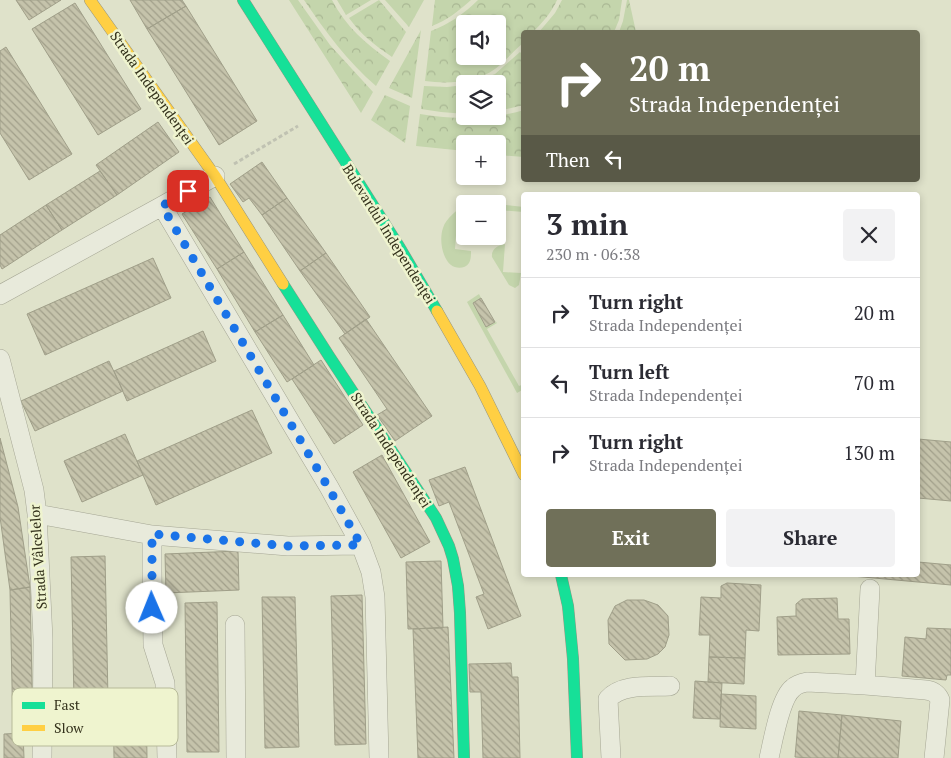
<!DOCTYPE html>
<meta charset="utf-8">
<style>
:root{--surface:#fff;--page:#f2f2f3;--text:#2b2b33;--muted:#7c7c81;--line:#e1e1e2;--accent:#707059}
body{margin:0;font-family:"PT Serif",serif;background:var(--page);color:var(--text);height:100vh;display:flex;flex-direction:column;font-size:19px;white-space:nowrap}
*{box-sizing:border-box;margin:0}
p{font-size:16px;color:var(--muted)}
.icon{flex:none;width:28px;height:28px;fill:none;stroke:currentColor;stroke-width:2;stroke-linecap:round;stroke-linejoin:round}
.map{position:relative;flex:1;overflow:hidden}
.drawer{position:absolute;left:521px;top:192px;width:399px;height:385px;display:flex;flex-direction:column;background:var(--surface);border-radius:5px;box-shadow:0 2px 8px #0003}
.drawer>*{flex:none}
.top-card{position:absolute;left:521px;top:30px;width:399px;height:152px;border-radius:5px;box-shadow:0 2px 8px #0003;background:#707059;color:#fff;overflow:hidden}
.buttons{position:absolute;left:456px;top:15px;display:grid;gap:10px}
.buttons a{display:grid;place-items:center;width:50px;height:50px;border-radius:5px;background:var(--surface);box-shadow:0 2px 8px #0003;font-size:25px}
.pin{position:absolute;display:grid;place-items:center;width:42px;height:42px;color:#fff;margin:-21px;border-radius:10px;box-shadow:0 2px 8px #0006}
.me{position:absolute;width:55px;margin:-28px;rotate:359deg;stroke-linejoin:round;filter:drop-shadow(0 0 4px #0008)}
.turn{display:flex;align-items:center;gap:18px;height:105px;padding:0 25px;font-size:22px}
.turn .icon{width:65px;height:65px;stroke-width:2.5}
.turn b{display:block;font-size:35px;line-height:42px}
.then{display:flex;align-items:center;height:48px;padding:0 25px;background:#0003;gap:10px;font-size:19px}
.round{display:grid;place-items:center;flex:none;width:52px;height:52px;border-radius:5px;background:var(--page)}
.head{display:flex;align-items:center;justify-content:space-between;height:85px;padding:0 25px}
h1{font-size:30px;font-weight:800;line-height:38px}
.cta{display:flex;gap:10px;margin-top:auto;padding:10px 25px}
.cta a{flex:1;height:58px;border-radius:5px;background:var(--accent);color:#fff;font-size:20px;font-weight:800;line-height:58px;text-align:center}
.cta a+a{background:var(--page);color:var(--text)}
ul{padding:0;list-style:none}
li{display:flex;align-items:center;gap:15px;height:70px;padding:0 25px;border-top:1px solid var(--line)}
li div{flex:1}
li b{display:block;font-size:19px}
li em{font-style:normal}
.map>svg:first-child{display:block}
.grass{fill:#c4d5ac}
.park{fill:url(#park-crowns);fill-rule:evenodd}
.building{fill:url(#building-back-hatch);stroke:#a09f89}
.lines{fill:none;stroke-linecap:round;stroke-linejoin:round}
.street-casing{stroke:#a5a694;stroke-width:20}
.fast-casing{stroke:#959683;stroke-width:12}
.slow-casing{stroke:#959683;stroke-width:12}
.path{stroke:#c0c2b2;stroke-width:3;stroke-dasharray:4 2.5;stroke-linecap:butt}
.street{stroke:#e8eadb;stroke-width:19}
.fast{stroke:#16e098;stroke-width:11}
.slow{stroke:#ffcf43;stroke-width:11}
.route{stroke:#1a73e8;stroke-width:9;stroke-dasharray:0 16.2}
.labels{text-anchor:middle;stroke-width:5;stroke-linejoin:round;paint-order:stroke}
.street-label{font-size:14px;fill:#34321c;stroke:#eff4cf}
.key{fill:#eff4cf;stroke:#b7ba99;stroke-width:1}
.key-label{font-size:14px;fill:#34321c}
</style>
<div class="map">
<svg width="951" height="758" viewBox="0 0 951 758">
<defs>
<pattern id="park-crowns" width="20" height="18" patternUnits="userSpaceOnUse" patternTransform="scale(1.25)"><rect width="20" height="18" fill="#c4d5ac"/><path d="M2 6a3 3 0 1 1 6 0M12 15a3 3 0 1 1 6 0" fill="none" stroke="#a9b793"/></pattern>
<pattern id="building-back-hatch" width="6" height="6" patternUnits="userSpaceOnUse" patternTransform="scale(1.25)"><rect width="6" height="6" fill="#c5c3ab"/><path d="M-1 5l2 2M0 0l6 6M5-1l2 2" fill="none" stroke="#a19f8a"/></pattern>
</defs>
<rect width="100%" height="100%" fill="#dfe2ca"/>
<!-- grass -->
<path class="grass" d="M498,204L524,207V212L498,210Z
M465,205V223L457,222L455,249L471,251C471,255 471,260 469,263C465,269 456,269 451,265C442,258 439,239 443,228C446,218 457,210 465,205Z
M505,244L503,272L521,273L519,285L515,288L509,285L492,257C491,249 498,245 505,244Z
M479,294L481,298L473,303L486,326L496,322L497,323L487,329L519,386L524,384V389L517,393L467,302Z"/>
<!-- park -->
<path class="park" d="M289,0H298L330,45L373,92L361,113Z
M304,0H332C346,27 366,44 390,61L376,86C348,62 325,31 304,0Z
M337,0H371L346,15Z
M379,0L406,32L392,57C376,46 361,35 349,18Z
M385,0H424L409,27Z
M435,0H471C460,10 446,21 432,26Z
M478,0H557C552,12 542,23 533,32H524V42C514,51 505,61 495,69C476,83 447,84 425,81L431,31C449,24 464,14 478,0ZM465,24H498V56H465Z
M562,0H622L619,20L614,32H539L555,13Z
M627,0H629L636,32H619L623,21Z
M421,30L412,98L389,88Z
M520,52L524,56V105L498,111V84H470L495,74Z
M465,85V114L441,112L421,109L424,86L447,87Z
M385,95L410,106L405,143L371,120Z
M524,110V157L498,155V144H465V151L416,146L420,114C456,120 490,120 524,110Z"/>
<!-- building -->
<path class="building" d="M16,0H61L29,20Z
M130,0H182L186,6L147,29Z
M75,3L141,109L98,135L32,29Z
M186,6L257,121L219,145L147,29Z
M6,47L72,154L29,180L0,133V51Z
M158,122L179,152L117,195L96,165Z
M262,162L287,198L262,215L249,198L243,202L230,184Z
M100,171L117,195L62,230L46,205Z
M210,197L244,252L217,269L182,214Z
M287,198L326,253L300,271L262,215Z
M46,205L62,230L2,269L0,265V235Z
M244,252L283,315L255,332L217,269Z
M326,253L370,317L345,334L300,271Z
M153,258L171,298L45,355L27,314Z
M481,298L495,322L486,327L473,303Z
M283,315L314,365L287,382L255,332Z
M366,319L432,416L395,441L377,415L387,409L339,338Z
M203,331L216,361L127,401L114,371Z
M321,360L363,425L334,444L292,379Z
M109,361L123,391L35,431L21,401Z
M252,410L272,453L156,505L137,461Z
M125,434L143,475L82,502L64,461Z
M0,438L18,507L30,587L10,590L0,517Z
M918,439L951,442V501L918,498Z
M382,455L430,542L401,558L353,472Z
M465,467L521,616L488,629L476,597L484,594L449,502L439,506L429,480Z
M238,551L239,590L166,593L165,554Z
M105,556L108,699L74,700L71,557Z
M441,561L443,628L408,629L406,562Z
M918,562L951,565V585L841,575H918Z
M727,583L761,585L759,631L746,630L745,658L709,657L710,635H699L701,597L721,598V586Z
M30,587L33,733H13L10,590Z
M362,595L366,744L335,745L331,596Z
M262,597H295L299,747L265,748Z
M837,598L838,619H849L850,654L778,655L777,617L796,616V604L802,599Z
M627,600H644L658,605L668,616L669,635L665,647L658,654L647,659L625,660L609,644L608,620L615,606Z
M217,602L219,752H187L185,603Z
M448,627L454,758H418L413,629Z
M927,628L951,629V675H947L946,680L902,676L905,637L926,639Z
M709,657L745,658L744,684L708,682Z
M511,663L512,677H518L520,758H483L481,692H470L469,664Z
M695,681L722,683L720,719L693,718Z
M146,693L147,758H114L113,694Z
M721,694L756,696V729L720,727Z
M799,711L842,715L838,758H810L795,757Z
M842,715L901,721L898,758H838Z
M23,733L24,758H4V734Z"/>
<g class="lines">
<!-- street casing -->
<g class="street-casing">
<path id="street" d="M162,206L329,487L361,545L371,572L375,597L379,758
M0,295L162,206L215,176
M0,359L34,490L37,514L43,639L42,758
M37,514L152,535L288,546L361,545
M152,535V571L153,645L165,683L167,758
M235,625L236,758
M865,685L926,690C933,691 937,693 940,700L934,758
M611,758L608,699C622,683 651,687 670,686
M769,758C773,741 780,698 793,688C797,684 802,683 807,682L865,685L870,589"/>
</g>
<!-- fast casing -->
<g class="fast-casing">
<path id="fast" d="M243,0L400,248L437,311
M283,284L329,356L436,518L449,546L453,559L458,586L460,613L464,758
M561,575L568,606L573,659L577,758"/>
</g>
<!-- slow casing -->
<g class="slow-casing">
<path id="slow" d="M90,0L215,176L283,284
M437,311L480,386L524,475"/>
</g>
<!-- path -->
<path class="path" d="M234,164L298,126"/>
<!-- street -->
<use href="#street" class="street"/>
<!-- fast -->
<use href="#fast" class="fast"/>
<!-- slow -->
<use href="#slow" class="slow"/>
</g>
<g class="lines">
<!-- route -->
<path class="route" d="M152,608V534L288,546L361,545L328,487L162,206L188,191"/>
</g>
<g class="labels">
<!-- street labels -->
<g class="street-label">
<text transform="translate(152 88) rotate(55)" y="5">Strada Independenței</text>
<text transform="translate(389 234) rotate(58)" y="5">Bulevardul Independenței</text>
<text transform="translate(391 450) rotate(57)" y="5">Strada Independenței</text>
<text transform="translate(38 557) rotate(-94)" y="5">Strada Vâlcelelor</text>
</g>
</g>
<!-- legend -->
<rect x="12" y="688" width="166" height="58" rx="8" class="key"/>
<rect x="22" y="702" width="23" height="7" fill="#16e098"/>
<rect x="22" y="725" width="23" height="6" fill="#ffcf43"/>
<g class="key-label">
<text x="54" y="710">Fast</text>
<text x="54" y="733">Slow</text>
</g>
</svg>
<div class="buttons">
<a><svg class="icon" aria-label="sound" viewBox="0 0 24 24"><path d="M4 9h4l5-4v14l-5-4H4zM17 9q2 3 0 6"/></svg></a>
<a><svg class="icon" aria-label="layers" viewBox="0 0 24 24"><path d="M12 4l9 5-9 5-9-5zM3 14l9 5 9-5"/></svg></a>
<a>+</a>
<a>−</a>
</div>
<div class="pin" style="left:188px;top:191px;background:#d93025"><svg class="icon" aria-label="arrive" viewBox="0 0 24 24"><path d="M6 21V4h12l-3 4 3 4H6"/></svg></div>
<svg class="me" style="left:152px;top:608px" viewBox="-20 -20 40 40"><circle r="19" fill="#fff"/><path d="M0-13L10 11 0 6-10 11z" fill="#1a73e8"/></svg>
<div class="top-card">
<div class="turn"><svg class="icon" aria-label="right" viewBox="0 0 24 24"><path d="M7 20v-9h11M14 6l5 5-5 5"/></svg><div><b>20 m</b>Strada Independenței</div></div>
<div class="then">Then<svg class="icon" aria-label="left" viewBox="0 0 24 24"><path d="M17 20v-9H6M10 6l-5 5 5 5"/></svg></div>
</div>
<section class="drawer">
<div class="head"><div><h1>3 min</h1><p>230 m · 06:38</p></div><a class="round"><svg class="icon" aria-label="close" viewBox="0 0 24 24"><path d="M6 6l12 12M18 6L6 18"/></svg></a></div>
<ul>
<li><svg class="icon" aria-label="right" viewBox="0 0 24 24"><path d="M7 20v-9h11M14 6l5 5-5 5"/></svg><div><b>Turn right</b><p>Strada Independenței</p></div><em>20 m</em></li>
<li><svg class="icon" aria-label="left" viewBox="0 0 24 24"><path d="M17 20v-9H6M10 6l-5 5 5 5"/></svg><div><b>Turn left</b><p>Strada Independenței</p></div><em>70 m</em></li>
<li><svg class="icon" aria-label="right" viewBox="0 0 24 24"><path d="M7 20v-9h11M14 6l5 5-5 5"/></svg><div><b>Turn right</b><p>Strada Independenței</p></div><em>130 m</em></li>
</ul>
<div class="cta"><a>Exit</a><a>Share</a></div>
</section>
</div>
